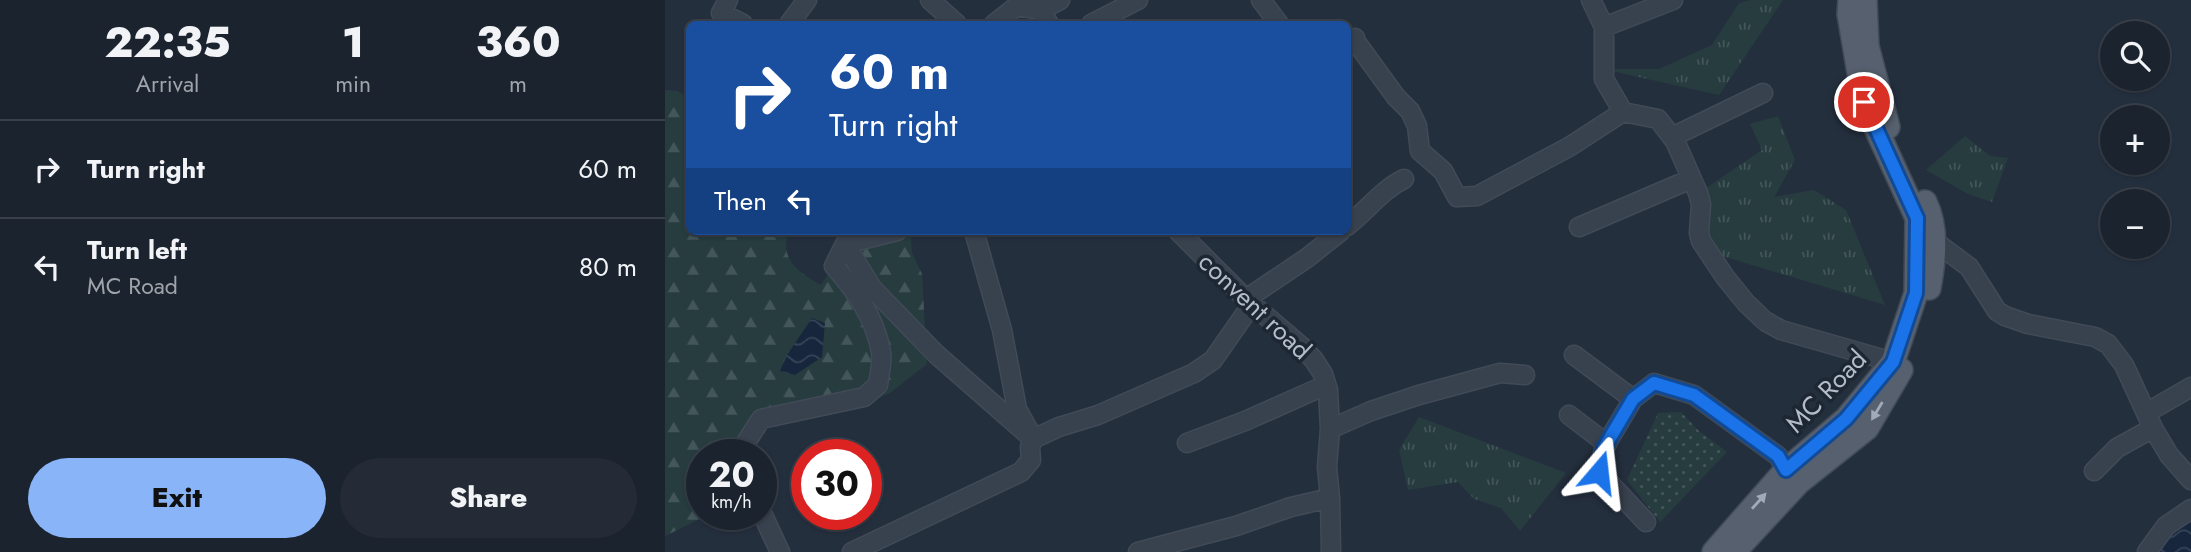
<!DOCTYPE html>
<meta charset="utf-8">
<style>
:root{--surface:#1b232e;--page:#242b36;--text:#f1f3f6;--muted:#a0a4aa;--line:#39404a;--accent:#8ab4f8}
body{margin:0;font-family:Jost,sans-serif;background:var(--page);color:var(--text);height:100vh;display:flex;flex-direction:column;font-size:26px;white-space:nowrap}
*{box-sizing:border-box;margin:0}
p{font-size:23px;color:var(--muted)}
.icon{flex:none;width:38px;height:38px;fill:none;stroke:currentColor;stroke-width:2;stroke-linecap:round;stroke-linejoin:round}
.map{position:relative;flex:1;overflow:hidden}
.panel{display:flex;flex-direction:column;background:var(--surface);width:665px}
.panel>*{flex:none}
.hud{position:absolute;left:21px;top:21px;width:665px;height:214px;border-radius:10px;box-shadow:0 2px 5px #0004,0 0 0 2px var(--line);background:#1a4fa0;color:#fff;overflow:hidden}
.tools{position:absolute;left:1435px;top:21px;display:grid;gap:14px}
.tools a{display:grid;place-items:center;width:70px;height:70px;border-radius:50%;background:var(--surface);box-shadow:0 2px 5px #0004,0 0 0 2px var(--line);font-size:35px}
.speed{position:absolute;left:21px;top:439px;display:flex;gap:14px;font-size:35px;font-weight:700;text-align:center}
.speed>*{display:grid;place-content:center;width:91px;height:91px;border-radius:50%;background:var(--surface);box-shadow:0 2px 5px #0004,0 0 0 2px var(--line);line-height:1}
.speed small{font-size:18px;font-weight:400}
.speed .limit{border:10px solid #d22;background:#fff;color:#111}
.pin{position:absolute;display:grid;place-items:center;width:60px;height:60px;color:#fff;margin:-30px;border:4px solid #fff;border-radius:50%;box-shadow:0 2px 7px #0007}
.me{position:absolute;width:77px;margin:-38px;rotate:17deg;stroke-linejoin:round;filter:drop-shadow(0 0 5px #0008)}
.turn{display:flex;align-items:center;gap:24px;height:147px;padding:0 28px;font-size:32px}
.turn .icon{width:91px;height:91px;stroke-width:2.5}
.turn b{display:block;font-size:49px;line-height:60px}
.then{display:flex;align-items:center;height:66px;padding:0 28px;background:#0003;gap:14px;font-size:26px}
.eta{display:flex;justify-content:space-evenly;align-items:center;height:119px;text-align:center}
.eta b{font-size:42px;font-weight:800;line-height:49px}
.cta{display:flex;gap:14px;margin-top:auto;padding:14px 28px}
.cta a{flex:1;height:80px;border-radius:42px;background:var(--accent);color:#111;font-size:28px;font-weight:800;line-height:80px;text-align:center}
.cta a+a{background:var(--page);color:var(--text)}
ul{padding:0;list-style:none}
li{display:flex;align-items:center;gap:21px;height:98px;padding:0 28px;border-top:2px solid var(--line)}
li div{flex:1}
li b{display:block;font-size:26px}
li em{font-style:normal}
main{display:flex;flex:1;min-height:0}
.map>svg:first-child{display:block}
.grass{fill:url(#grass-tufts)}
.forest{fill:url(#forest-firs)}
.park{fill:url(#park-dots)}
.water{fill:url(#water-waves)}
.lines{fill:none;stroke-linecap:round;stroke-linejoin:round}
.minor-casing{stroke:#414a57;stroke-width:21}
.major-casing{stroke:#414a57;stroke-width:26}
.minor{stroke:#38414e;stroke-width:18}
.major{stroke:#56606e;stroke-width:23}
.oneway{fill:#a1aab7}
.route-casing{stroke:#114b97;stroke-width:18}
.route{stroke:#1a73e8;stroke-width:12}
.labels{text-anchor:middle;stroke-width:7;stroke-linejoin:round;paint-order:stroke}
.street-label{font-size:26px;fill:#b4bcc9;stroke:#1d2633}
</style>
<main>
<section class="panel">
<div class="eta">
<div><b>22:35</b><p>Arrival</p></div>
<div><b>1</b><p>min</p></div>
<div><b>360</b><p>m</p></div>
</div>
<ul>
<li><svg class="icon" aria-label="right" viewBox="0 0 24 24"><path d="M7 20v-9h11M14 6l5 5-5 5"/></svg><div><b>Turn right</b></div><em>60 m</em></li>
<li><svg class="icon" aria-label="left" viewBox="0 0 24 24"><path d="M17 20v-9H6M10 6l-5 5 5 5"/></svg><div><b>Turn left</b><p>MC Road</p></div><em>80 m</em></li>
</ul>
<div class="cta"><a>Exit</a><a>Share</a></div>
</section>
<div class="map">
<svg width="1526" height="552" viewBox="0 0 1526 552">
<defs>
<pattern id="grass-tufts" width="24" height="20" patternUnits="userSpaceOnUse" patternTransform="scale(1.75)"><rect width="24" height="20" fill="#263c3f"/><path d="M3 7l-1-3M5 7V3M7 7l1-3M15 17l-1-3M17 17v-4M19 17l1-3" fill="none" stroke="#435659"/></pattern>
<pattern id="forest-firs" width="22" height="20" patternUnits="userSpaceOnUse" patternTransform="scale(1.75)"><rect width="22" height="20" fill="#263c3f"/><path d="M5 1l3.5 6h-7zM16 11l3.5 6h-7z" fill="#435659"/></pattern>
<pattern id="park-dots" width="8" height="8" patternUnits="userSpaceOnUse" patternTransform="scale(1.75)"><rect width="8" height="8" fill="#263c3f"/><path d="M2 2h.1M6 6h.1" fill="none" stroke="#435659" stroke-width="1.8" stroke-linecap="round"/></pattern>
<pattern id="water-waves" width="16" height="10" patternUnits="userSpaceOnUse" patternTransform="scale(1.75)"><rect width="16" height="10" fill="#17263c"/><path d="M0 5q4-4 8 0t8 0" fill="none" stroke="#364457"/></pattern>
</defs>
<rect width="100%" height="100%" fill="#242f3e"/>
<!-- grass -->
<path class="grass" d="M1086,0H1118L1054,95L938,69H994L1047,45L1074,3Z
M1113,116L1130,160L1109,197L1149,190L1181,210L1220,305L1057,256L1048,240L1030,232L1031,195L1097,150L1085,124Z
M1300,136L1325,156L1343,158L1327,202L1303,194L1261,170Z
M754,417L901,473L855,531L836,508L809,499L793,482L743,490L734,450Z"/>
<!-- forest -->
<path class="forest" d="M0,90L12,91L24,98V231H124C114,260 133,272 156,285L173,259L198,231H245L247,253L257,274L262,364L225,393L189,407L117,421L75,435L69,455H37V514L43,515L0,536Z"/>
<!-- park -->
<path class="park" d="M1016,412L1034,431L1062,452L995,522L962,480L993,413Z"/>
<!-- water -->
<path class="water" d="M147,318L160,323L157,357L130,375L115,371L122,355Z
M1522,517L1526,524V552H1475Z"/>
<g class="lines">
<!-- minor casing -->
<g class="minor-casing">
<path id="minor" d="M63,0L56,13L78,24
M265,0L292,24
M596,0L614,24
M926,0L939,27V79L958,112L993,119L1010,141L1033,193L1036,204L1034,233L1036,241L1060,277L1081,303L1100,321L1116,330L1228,362
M375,10L395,0
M124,24L142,0
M329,24L352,6L375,10L384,24
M426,24L473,0
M939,27L1008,0
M690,38L691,42L731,97L745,111L752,126L755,151L778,171L792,197L812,196L904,147L958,112
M1007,137L1098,93
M682,226C702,211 716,190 739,179
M914,227L1026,179
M309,231L337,330L352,409L363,429
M513,231L581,299L636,346L649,360L658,374L663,390L665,429L662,467L665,498L666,552
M1269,241L1304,267L1332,311L1340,316L1363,324L1430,337L1443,344L1459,365L1488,428L1504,455L1526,480
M180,244L207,288L271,354L368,439
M581,299L642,258L676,231
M909,355L968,399
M1481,413L1526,387
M904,415L942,444
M665,429L706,411L754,395L835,373L860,375
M522,443L580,421L661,385
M78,455V447L96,419L199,397L213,385C214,375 218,362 216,352C210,318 191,291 169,266L180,244L232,231
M1429,471L1452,448L1488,428
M96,511L115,552
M981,522L934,472L939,448L968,399L989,383L1029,395L1113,456L1121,470
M187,552L356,472L366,460L365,447L368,439L394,427L433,415L529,373L548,360L587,304
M473,552L571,526L626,507L665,498
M1482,552L1501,526L1526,509"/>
</g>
<!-- major casing -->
<g class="major-casing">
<path id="major" d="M1200,0L1202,46L1223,127
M1260,202C1273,228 1269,260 1264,288
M1049,552L1121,470L1181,419L1228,362L1251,293L1252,218L1199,102L1184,14L1185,0
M1069,552L1134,482L1202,428L1236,370"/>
</g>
<!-- minor -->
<use href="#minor" class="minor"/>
<!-- major -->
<use href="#major" class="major"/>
</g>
<!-- one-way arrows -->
<defs><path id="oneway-solid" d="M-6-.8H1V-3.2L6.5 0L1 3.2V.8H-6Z" transform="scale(1.75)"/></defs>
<g class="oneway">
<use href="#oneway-solid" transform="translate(1212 411) rotate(121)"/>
<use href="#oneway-solid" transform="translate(1094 501) rotate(-48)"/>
</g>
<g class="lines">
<!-- route casing -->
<g class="route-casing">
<path id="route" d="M934,472L939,448L968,399L989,383L1029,395L1113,456L1121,470L1181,419L1228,362L1251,293L1252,218L1199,102"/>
</g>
<!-- route -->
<use href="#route" class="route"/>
</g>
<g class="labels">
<!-- street labels -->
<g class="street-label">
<text transform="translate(590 306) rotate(43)" y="9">convent road</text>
<text transform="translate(1161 391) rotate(-46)" y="9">MC Road</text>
</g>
</g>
</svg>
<div class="tools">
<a><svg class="icon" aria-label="search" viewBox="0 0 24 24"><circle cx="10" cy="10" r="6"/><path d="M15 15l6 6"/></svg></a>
<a>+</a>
<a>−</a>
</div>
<div class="speed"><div>20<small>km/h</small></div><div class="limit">30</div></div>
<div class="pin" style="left:1199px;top:102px;background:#d93025"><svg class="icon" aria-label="arrive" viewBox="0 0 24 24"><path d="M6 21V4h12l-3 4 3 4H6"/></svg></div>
<svg class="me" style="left:934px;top:472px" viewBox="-20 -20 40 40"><path d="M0-17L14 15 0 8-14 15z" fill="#1a73e8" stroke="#fff" stroke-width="4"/></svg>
<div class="hud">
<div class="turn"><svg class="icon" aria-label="right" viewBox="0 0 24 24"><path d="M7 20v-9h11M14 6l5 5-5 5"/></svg><div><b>60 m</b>Turn right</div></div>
<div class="then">Then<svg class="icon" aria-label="left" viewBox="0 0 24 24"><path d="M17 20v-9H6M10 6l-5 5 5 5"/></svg></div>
</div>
</div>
</main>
